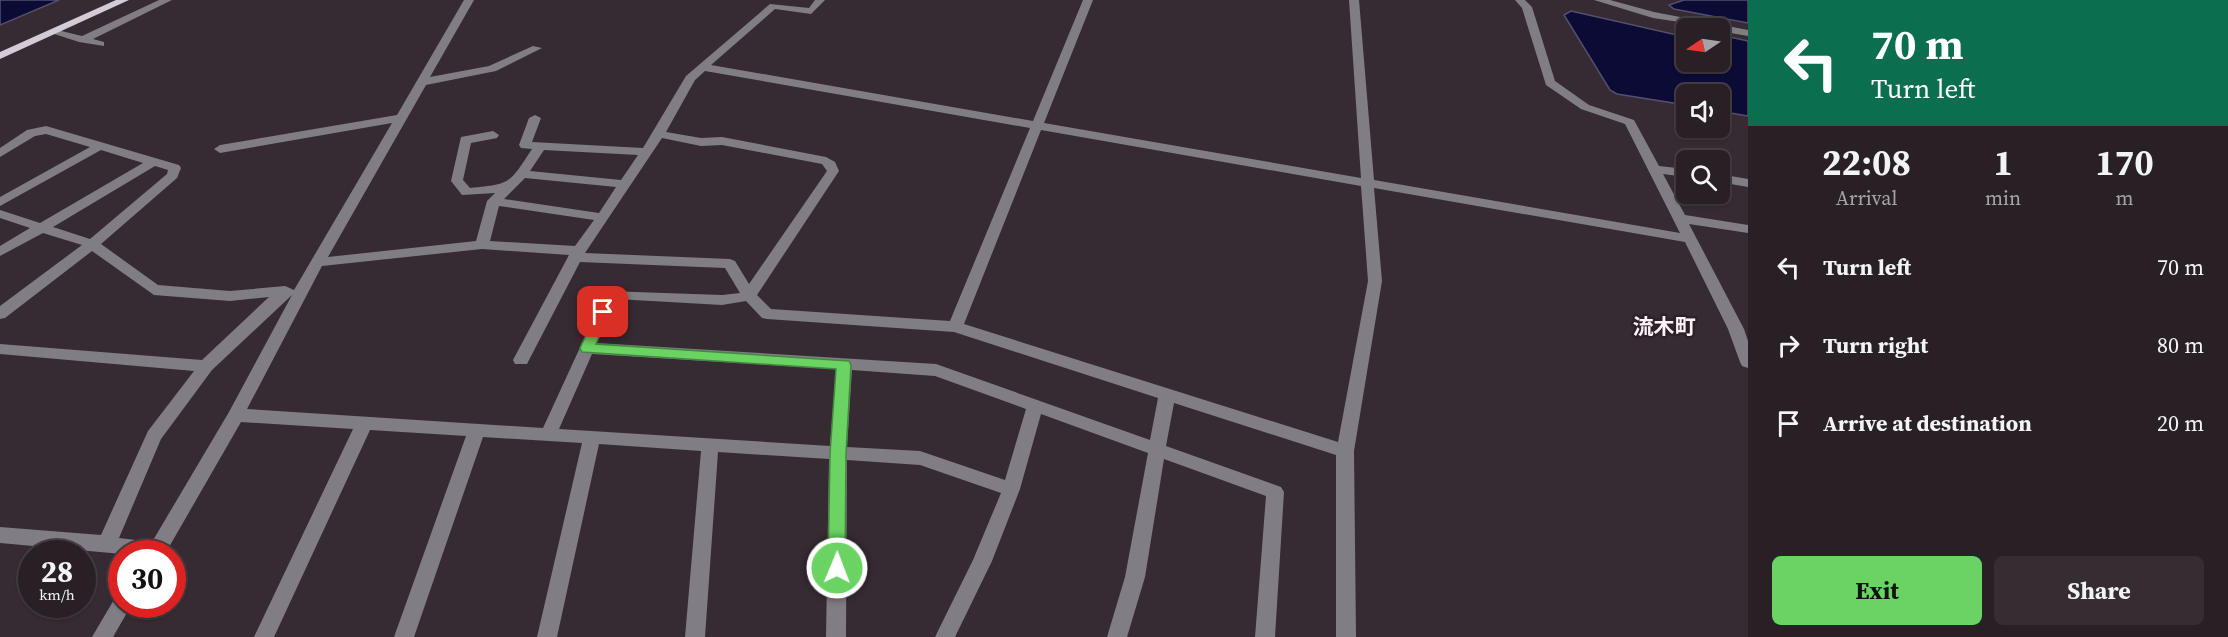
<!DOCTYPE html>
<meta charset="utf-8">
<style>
:root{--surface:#292026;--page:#352d32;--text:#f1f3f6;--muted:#a5a3a7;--line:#453e43;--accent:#6ad363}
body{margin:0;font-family:"Source Serif 4","Noto Sans JP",serif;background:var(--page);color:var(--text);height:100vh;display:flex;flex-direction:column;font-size:22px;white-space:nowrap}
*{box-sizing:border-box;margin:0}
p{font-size:20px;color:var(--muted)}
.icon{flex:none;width:33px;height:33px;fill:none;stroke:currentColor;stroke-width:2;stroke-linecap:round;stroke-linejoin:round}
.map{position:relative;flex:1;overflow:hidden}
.drawer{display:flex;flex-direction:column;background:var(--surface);width:480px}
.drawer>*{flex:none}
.guide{background:#0b6e4f;color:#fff;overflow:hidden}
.needle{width:39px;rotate:257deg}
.buttons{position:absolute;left:1676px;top:18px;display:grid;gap:12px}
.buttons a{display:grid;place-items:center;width:54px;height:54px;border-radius:9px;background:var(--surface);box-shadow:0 2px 4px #0004,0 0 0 2px var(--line);font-size:30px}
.speed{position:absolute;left:18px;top:540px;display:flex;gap:12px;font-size:30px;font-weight:700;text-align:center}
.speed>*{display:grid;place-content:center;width:78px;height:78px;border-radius:50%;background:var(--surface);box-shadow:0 2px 4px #0004,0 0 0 2px var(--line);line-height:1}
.speed small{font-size:15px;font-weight:400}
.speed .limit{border:9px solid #d22;background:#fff;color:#111}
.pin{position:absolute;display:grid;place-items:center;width:51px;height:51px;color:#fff;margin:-26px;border-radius:12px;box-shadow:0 3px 9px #0006}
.me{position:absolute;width:66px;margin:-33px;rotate:1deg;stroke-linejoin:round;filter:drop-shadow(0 0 4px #0008)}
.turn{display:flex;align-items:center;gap:21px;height:126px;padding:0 24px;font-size:27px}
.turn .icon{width:78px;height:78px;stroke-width:2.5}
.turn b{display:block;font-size:42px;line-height:51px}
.eta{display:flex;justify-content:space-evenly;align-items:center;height:102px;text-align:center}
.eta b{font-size:36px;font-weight:700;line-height:42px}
.button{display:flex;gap:12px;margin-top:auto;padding:12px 24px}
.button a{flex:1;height:69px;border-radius:9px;background:var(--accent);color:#111;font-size:24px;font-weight:700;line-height:69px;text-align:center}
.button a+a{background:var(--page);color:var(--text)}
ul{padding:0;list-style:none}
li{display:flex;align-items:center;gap:18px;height:78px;padding:0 24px}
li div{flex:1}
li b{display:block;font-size:22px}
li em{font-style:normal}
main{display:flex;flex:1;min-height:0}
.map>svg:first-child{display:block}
.water{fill:#0b0b35;stroke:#53506f;stroke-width:1.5}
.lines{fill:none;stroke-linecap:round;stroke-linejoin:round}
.minor{fill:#807d84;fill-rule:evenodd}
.major{fill:#d2ccd9;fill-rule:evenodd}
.route{fill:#6ad363;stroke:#458940;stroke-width:1.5}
.labels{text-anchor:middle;stroke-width:5;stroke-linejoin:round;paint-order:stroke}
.neighbourhood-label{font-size:21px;font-weight:bold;fill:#fbf2f7;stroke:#2d2129}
</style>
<main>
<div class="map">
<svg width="1748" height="637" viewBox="0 0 1748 637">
<rect width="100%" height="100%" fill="#372b33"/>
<!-- water -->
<path class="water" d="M0,0H59L0,25Z
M1684,0H1748V23L1674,9L1669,5Z
M1571,11L1686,37V62H1719V42L1725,36L1748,41V116L1719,111V94H1686V105L1617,94L1610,90L1564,15Z"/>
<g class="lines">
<!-- minor -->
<path class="minor" d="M159,0H172L93,39L104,42V46L79,42L48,32L53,29L82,36Z
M464,0H474L430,77L489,66L533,46L542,48L496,71L426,85L328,257L476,241L487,201L495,193L462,195L451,181L461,137L493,131L499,135L497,138L471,143L463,180L470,188C511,184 509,184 532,149L521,148L519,145L529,118L535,115L541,118L532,142L643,148L686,76L770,4L809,8L815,0H825L811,14L775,9L711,65L1033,121L1083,0H1093L1044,123L1361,178L1349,0H1359L1374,180L1680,233L1625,124L1581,109L1546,85L1522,8L1515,0H1525L1532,7L1555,81L1589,105L1634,120L1659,166L1686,169V177L1663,174L1685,215L1748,225V233L1689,224L1744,329L1748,341V368L1742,366L1740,362L1728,329L1685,242L1374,188L1382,281L1354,451L1356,637H1336V455L1174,403L1166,446L1281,487L1284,492L1275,637H1255L1266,496L1164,459L1145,577L1127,637H1107L1125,577L1148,453L1041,414L1020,489L992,561L955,637H935L973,560L1001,493L920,465L847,460L846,637H826L829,459L718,452L705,637H685L701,451L599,444L557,637H537L582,443L483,437L414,637H394L466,436L370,430L274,637H254L353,429L241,422L165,554H122L0,543V527L101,535L148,431L194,371L0,354V344L202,360L269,297L230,301L154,295L92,251L5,318L0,319V306L82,245L43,233L0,256V246L30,228L0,218V210L40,223L143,163L101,150L0,206V197L90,147L46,134L35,136L0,157V148L27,130L46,126L179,165L181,168L177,178L101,244L158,285L230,291L285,286L294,290L392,123L220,153L214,149L220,145L397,115ZM705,71L1030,128L950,321L771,309L757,295L839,171L835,162L826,157L722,137L701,138L666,132L695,80ZM1041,130L1361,186L1368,281L1338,442L964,324ZM662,138L701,146L722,145L822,164L827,171L749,284L735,261L730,259L585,253ZM544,150L638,155L621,180L530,171ZM155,166L168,170L167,174L90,239L53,227ZM525,178L616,187L599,213L504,199ZM499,206L594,220L575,246L490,241ZM482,249L569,255L513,360L515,364H527L529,360L580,262L725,268L740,293L722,295L606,291L543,428L247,409L322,266ZM292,295L229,412L152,542L119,538L161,439L212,370ZM616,299L722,305L746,301L762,318L767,319L954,332L1158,398L1150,440L936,364L597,343ZM592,354L836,369L830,446L559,429ZM852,370L935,376L1026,409L1005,480L920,451L847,447Z
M1594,0H1610L1654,12L1748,30V36L1719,31V28L1653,18Z
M1719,174L1748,179V187L1719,182Z
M122,595V604H132L113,637H92L115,598Z"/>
<!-- major -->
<path class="major" d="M116,0H129L0,59V52Z"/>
</g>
<!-- route -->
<path class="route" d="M603,307L610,312L596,344L849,361L851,365L846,454L845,568L843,574L837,576L830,574L828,568L830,454L836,369L582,352L580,348L597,312Z"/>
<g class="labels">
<!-- neighbourhood labels -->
<g class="neighbourhood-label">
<text x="1664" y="334">流木町</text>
</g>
</g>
</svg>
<div class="buttons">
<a><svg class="needle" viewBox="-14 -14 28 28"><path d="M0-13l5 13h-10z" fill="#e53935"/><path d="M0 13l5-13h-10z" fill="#a5a3a7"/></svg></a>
<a><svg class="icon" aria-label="sound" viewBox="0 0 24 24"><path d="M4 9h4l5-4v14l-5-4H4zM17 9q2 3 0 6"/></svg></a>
<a><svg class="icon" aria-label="search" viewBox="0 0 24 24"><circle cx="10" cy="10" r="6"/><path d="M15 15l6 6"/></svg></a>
</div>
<div class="speed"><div>28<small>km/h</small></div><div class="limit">30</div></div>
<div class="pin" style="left:603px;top:312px;background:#d93025"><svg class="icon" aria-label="arrive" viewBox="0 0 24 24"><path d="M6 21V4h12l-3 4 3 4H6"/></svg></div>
<svg class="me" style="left:837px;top:568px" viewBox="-20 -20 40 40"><circle r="17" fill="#6ad363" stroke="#fff" stroke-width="3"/><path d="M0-11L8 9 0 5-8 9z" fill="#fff"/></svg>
</div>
<section class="drawer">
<div class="guide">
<div class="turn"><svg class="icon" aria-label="left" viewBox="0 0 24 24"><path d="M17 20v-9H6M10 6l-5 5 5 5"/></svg><div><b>70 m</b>Turn left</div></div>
</div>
<div class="eta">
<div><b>22:08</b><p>Arrival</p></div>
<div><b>1</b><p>min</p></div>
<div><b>170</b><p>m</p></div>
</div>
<ul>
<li><svg class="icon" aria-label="left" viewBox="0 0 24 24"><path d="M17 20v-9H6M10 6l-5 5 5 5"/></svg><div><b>Turn left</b></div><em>70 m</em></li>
<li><svg class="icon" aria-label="right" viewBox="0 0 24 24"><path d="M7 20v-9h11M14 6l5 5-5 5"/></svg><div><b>Turn right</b></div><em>80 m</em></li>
<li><svg class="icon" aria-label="arrive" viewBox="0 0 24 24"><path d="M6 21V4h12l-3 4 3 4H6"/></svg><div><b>Arrive at destination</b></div><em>20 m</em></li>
</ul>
<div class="button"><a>Exit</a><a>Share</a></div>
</section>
</main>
